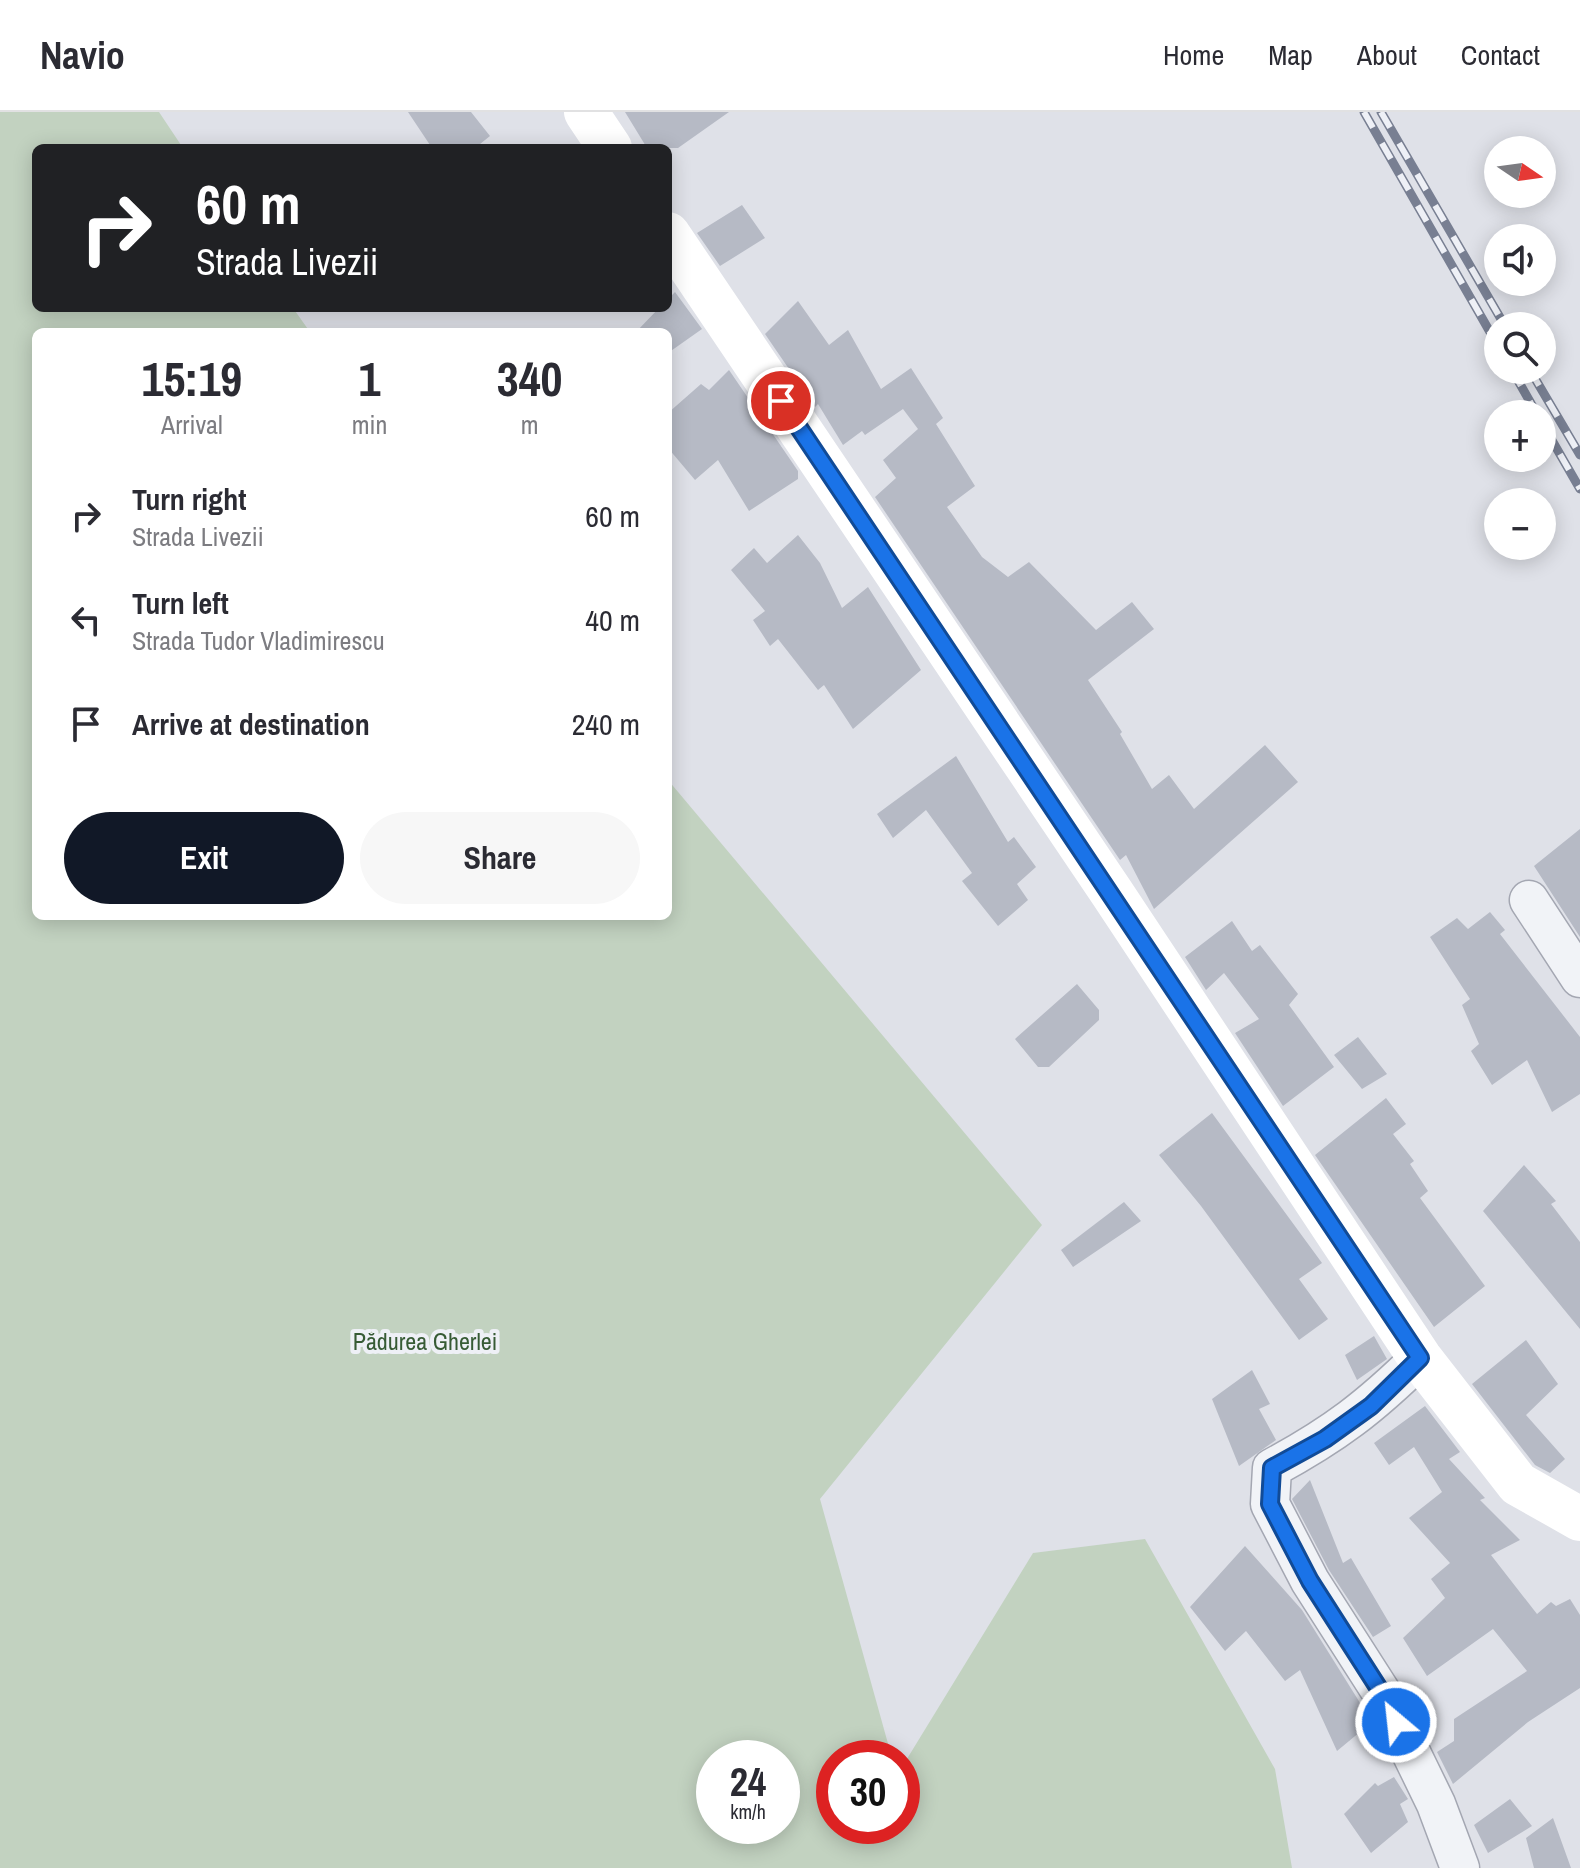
<!DOCTYPE html>
<meta charset="utf-8">
<style>
:root{--surface:#fff;--page:#f7f7f7;--text:#2b2b33;--muted:#7c7c81;--line:#e1e1e2;--accent:#111827}
body{margin:0;font-family:"Archivo Narrow",sans-serif;background:var(--page);color:var(--text);height:100vh;display:flex;flex-direction:column;font-size:30px;white-space:nowrap}
*{box-sizing:border-box;margin:0}
p{font-size:26px;color:var(--muted)}
.icon{flex:none;width:44px;height:44px;fill:none;stroke:currentColor;stroke-width:2;stroke-linecap:round;stroke-linejoin:round}
.map{position:relative;flex:1;overflow:hidden}
.sheet{position:absolute;left:32px;top:216px;width:640px;height:592px;display:flex;flex-direction:column;background:var(--surface);border-radius:12px;box-shadow:0 4px 20px #0003}
.sheet>*{flex:none}
.guide{position:absolute;left:32px;top:32px;width:640px;height:168px;border-radius:12px;box-shadow:0 4px 20px #0003;background:#202124;color:#fff;overflow:hidden}
.needle{width:52px;rotate:103deg}
.tools{position:absolute;left:1484px;top:24px;display:grid;gap:16px}
.tools a{display:grid;place-items:center;width:72px;height:72px;border-radius:50%;background:var(--surface);box-shadow:0 4px 20px #0003;font-size:40px}
.speed{position:absolute;left:696px;top:1628px;display:flex;gap:16px;font-size:40px;font-weight:700;text-align:center}
.speed>*{display:grid;place-content:center;width:104px;height:104px;border-radius:50%;background:var(--surface);box-shadow:0 4px 20px #0003;line-height:1}
.speed small{font-size:20px;font-weight:400}
.speed .limit{border:12px solid #d22;background:#fff;color:#111}
.pin{position:absolute;display:grid;place-items:center;width:68px;height:68px;color:#fff;margin:-34px;border:4px solid #fff;border-radius:50%;box-shadow:0 2px 8px #0007}
.me{position:absolute;width:88px;margin:-44px;rotate:332deg;stroke-linejoin:round;filter:drop-shadow(0 0 6px #0008)}
.turn{display:flex;align-items:center;gap:28px;height:168px;padding:0 32px;font-size:36px}
.turn .icon{width:104px;height:104px;stroke-width:2.5}
.turn b{display:block;font-size:56px;line-height:68px}
.eta{display:flex;justify-content:space-evenly;align-items:center;height:136px;text-align:center}
.eta b{font-size:48px;font-weight:700;line-height:56px}
.button{display:flex;gap:16px;margin-top:auto;padding:16px 32px}
.button a{flex:1;height:92px;border-radius:48px;background:var(--accent);color:#fff;font-size:32px;font-weight:700;line-height:92px;text-align:center}
.button a+a{background:var(--page);color:var(--text)}
ul{padding:0;list-style:none}
li{display:flex;align-items:center;gap:24px;height:104px;padding:0 32px}
li div{flex:1}
li b{display:block;font-size:30px}
li em{font-style:normal}
header{display:flex;align-items:center;gap:48px;box-sizing:border-box;height:112px;padding:0 40px;background:var(--surface);border-bottom:2px solid var(--line)}
header strong{font-size:38px}
nav{display:flex;gap:44px;margin-inline-start:auto;font-size:28px}
.map>svg:first-child{display:block}
.green{fill:#c2d2c0;fill-rule:evenodd}
.building{fill:#b6bac5}
.lines{fill:none;stroke-linecap:round;stroke-linejoin:round}
.street-casing{stroke:#a4a7b2;stroke-width:41}
.street{stroke:#f1f3f7;stroke-width:38}
.secondary{stroke:#fff;stroke-width:44}
.rail-casing{stroke:#787f92;stroke-width:9}
.rail{stroke:#eef0f6;stroke-width:6;stroke-dasharray:18;stroke-linecap:butt}
.route-casing{stroke:#114b97;stroke-width:20}
.route{stroke:#1a73e8;stroke-width:14}
.labels{text-anchor:middle;stroke-width:8;stroke-linejoin:round;paint-order:stroke}
.park-label{font-size:24px;fill:#375b35;stroke:#eef0f6}
</style>
<header>
<strong>Navio</strong>
<nav><a>Home</a><a>Map</a><a>About</a><a>Contact</a></nav>
</header>
<div class="map">
<svg width="1580" height="1756" viewBox="0 0 1580 1756">
<rect width="100%" height="100%" fill="#dfe1e8"/>
<!-- green -->
<path class="green" d="M0,0H159L183,36H36V196H293L310,220H36V804H668V668L1042,1113L820,1387L892,1646H834V1714H902V1655L1033,1441L1145,1427L1275,1657L1292,1756H0ZM782,1646V1714H714V1646Z"/>
<!-- building -->
<path class="building" d="M408,0H471L490,24L475,36H432Z
M625,0H729L678,36H647Z
M742,93L765,126L720,154L697,121Z
M675,180L702,217L668,241V220H636L659,196H668V187Z
M798,189L829,233L848,218L881,277L911,256L943,306L936,312L975,374L947,395L982,445L1008,465L1029,450L1096,518L1132,490L1154,517L1088,568L1122,620L1120,622L1152,677L1169,663L1194,697L1265,633L1298,670L1154,797L1126,743L1120,748L875,385L896,366L883,348L918,317L903,297L865,323L862,319L843,333L818,292L815,295L765,222Z
M729,258L798,359V367L749,399L718,348L695,368L668,336V301L701,272L709,278Z
M798,423L820,451L842,496L868,475L921,558L853,617L824,573L818,578L778,527L770,534L753,508L765,499L731,458L754,436L767,451Z
M956,644L1008,730L1014,725L1036,755L1017,772L1028,788L998,814L962,769L972,761L926,698L893,726L877,702Z
M1580,717V825L1534,754Z
M1490,800L1505,818L1500,822L1580,925V982L1552,1000L1527,948L1492,973L1471,939L1479,932L1462,893L1470,887L1430,825L1457,806L1468,817Z
M1232,809L1252,839L1260,833L1298,882L1289,893L1334,955L1283,994L1235,921L1259,907L1224,861L1206,878L1185,845Z
M1077,872L1099,898V908L1049,955H1038L1015,927Z
M1358,925L1387,962L1362,977L1334,943Z
M1386,986L1406,1012L1393,1022L1414,1049L1410,1052L1428,1079L1420,1086L1485,1174L1434,1215L1315,1043Z
M1212,1001L1322,1151L1299,1167L1328,1207L1299,1228L1201,1094L1159,1043Z
M1524,1053L1556,1089L1551,1092L1580,1130V1217L1483,1099Z
M1124,1090L1141,1109L1073,1155L1061,1138Z
M1374,1224L1387,1247L1357,1268L1345,1243Z
M1526,1228L1558,1272L1526,1303L1565,1347L1550,1361L1535,1353L1472,1272Z
M1252,1258L1270,1292L1259,1297L1276,1328L1239,1354L1212,1287Z
M1425,1294L1460,1340L1449,1347L1485,1386L1480,1388L1520,1428L1491,1443L1537,1502L1551,1490L1556,1494L1570,1487L1580,1503V1576L1528,1610L1453,1672L1437,1640L1454,1629V1607L1527,1559L1493,1517L1427,1564L1403,1526L1445,1486L1431,1467L1450,1451L1409,1406L1442,1380L1414,1335L1389,1353L1374,1331Z
M1310,1368L1343,1451L1351,1446L1391,1514L1373,1525L1329,1458L1292,1387Z
M1245,1434L1302,1498L1372,1610L1337,1639L1300,1558L1285,1569L1246,1519L1225,1539L1190,1495Z
M1394,1665L1408,1687L1400,1692L1408,1710L1371,1741L1344,1702L1375,1671L1378,1674Z
M1510,1687L1532,1714L1488,1741L1474,1713Z
M1553,1706L1571,1756H1534L1526,1726Z"/>
<g class="lines">
<!-- street casing -->
<g class="street-casing">
<path id="street" d="M1529,788L1580,866
M1420,1246C1370,1295 1335,1322 1272,1356L1270,1392L1310,1469L1383,1583L1436,1692L1460,1756"/>
</g>
<!-- street -->
<use href="#street" class="street"/>
<!-- secondary -->
<path class="secondary" d="M586,0L610,36
M668,122L1112,781L1420,1246L1518,1372L1580,1407"/>
<!-- rail casing -->
<g class="rail-casing">
<path id="rail" d="M1364,0L1498,234
M1381,0L1505,214
M1512,258L1537,302
M1530,258L1580,343
M1542,311L1580,377"/>
</g>
<!-- rail -->
<use href="#rail" class="rail"/>
</g>
<g class="lines">
<!-- route casing -->
<g class="route-casing">
<path id="route" d="M781,289L1420,1246L1371,1294L1325,1327L1272,1356L1270,1392L1310,1469L1383,1583L1396,1610"/>
</g>
<!-- route -->
<use href="#route" class="route"/>
</g>
<g class="labels">
<!-- park labels -->
<g class="park-label">
<text x="425" y="1238">Pădurea Gherlei</text>
</g>
</g>
</svg>
<div class="tools">
<a><svg class="needle" viewBox="-14 -14 28 28"><path d="M0-13l5 13h-10z" fill="#e53935"/><path d="M0 13l5-13h-10z" fill="#7c7c81"/></svg></a>
<a><svg class="icon" aria-label="sound" viewBox="0 0 24 24"><path d="M4 9h4l5-4v14l-5-4H4zM17 9q2 3 0 6"/></svg></a>
<a><svg class="icon" aria-label="search" viewBox="0 0 24 24"><circle cx="10" cy="10" r="6"/><path d="M15 15l6 6"/></svg></a>
<a>+</a>
<a>−</a>
</div>
<div class="speed"><div>24<small>km/h</small></div><div class="limit">30</div></div>
<div class="pin" style="left:781px;top:289px;background:#d93025"><svg class="icon" aria-label="arrive" viewBox="0 0 24 24"><path d="M6 21V4h12l-3 4 3 4H6"/></svg></div>
<svg class="me" style="left:1396px;top:1610px" viewBox="-20 -20 40 40"><circle r="17" fill="#1a73e8" stroke="#fff" stroke-width="3"/><path d="M0-11L8 9 0 5-8 9z" fill="#fff"/></svg>
<div class="guide">
<div class="turn"><svg class="icon" aria-label="right" viewBox="0 0 24 24"><path d="M7 20v-9h11M14 6l5 5-5 5"/></svg><div><b>60 m</b>Strada Livezii</div></div>
</div>
<section class="sheet">
<div class="eta">
<div><b>15:19</b><p>Arrival</p></div>
<div><b>1</b><p>min</p></div>
<div><b>340</b><p>m</p></div>
</div>
<ul>
<li><svg class="icon" aria-label="right" viewBox="0 0 24 24"><path d="M7 20v-9h11M14 6l5 5-5 5"/></svg><div><b>Turn right</b><p>Strada Livezii</p></div><em>60 m</em></li>
<li><svg class="icon" aria-label="left" viewBox="0 0 24 24"><path d="M17 20v-9H6M10 6l-5 5 5 5"/></svg><div><b>Turn left</b><p>Strada Tudor Vladimirescu</p></div><em>40 m</em></li>
<li><svg class="icon" aria-label="arrive" viewBox="0 0 24 24"><path d="M6 21V4h12l-3 4 3 4H6"/></svg><div><b>Arrive at destination</b></div><em>240 m</em></li>
</ul>
<div class="button"><a>Exit</a><a>Share</a></div>
</section>
</div>
